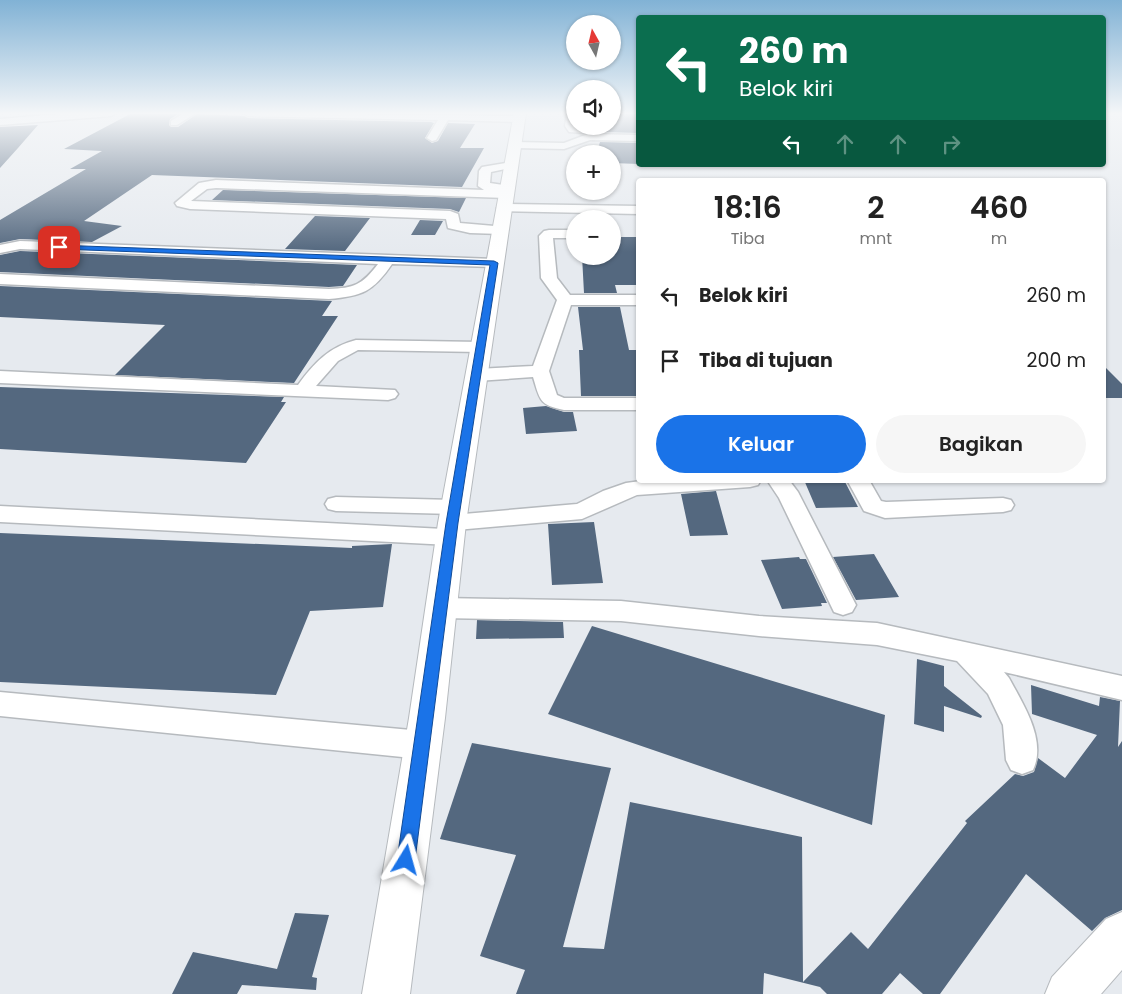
<!DOCTYPE html>
<html lang="id">
<meta charset="utf-8">
<style>
:root{--surface:#fff;--page:#f6f6f6;--text:#222;--muted:#767676;--accent:#1a73e8}
body{margin:0;font-family:Poppins,sans-serif;background:var(--page);color:var(--text);height:100vh;display:flex;flex-direction:column;font-size:19px;white-space:nowrap}
*{box-sizing:border-box;margin:0}
p{font-size:16px;color:var(--muted)}
.icon{flex:none;width:28px;height:28px;fill:none;stroke:currentColor;stroke-width:2;stroke-linecap:round;stroke-linejoin:round}
.map{position:relative;flex:1;overflow:hidden}
.drawer{position:absolute;left:636px;top:178px;width:470px;height:305px;display:flex;flex-direction:column;background:var(--surface);border-radius:5px;box-shadow:0 1px 4px #0004}
.drawer>*{flex:none}
.banner{position:absolute;left:636px;top:15px;width:470px;height:152px;border-radius:5px;box-shadow:0 1px 4px #0004;background:#0b6e4f;color:#fff;overflow:hidden}
.needle{width:32px;rotate:352deg}
.controls{position:absolute;left:566px;top:15px;display:grid;gap:10px}
.controls a{display:grid;place-items:center;width:55px;height:55px;border-radius:50%;background:var(--surface);box-shadow:0 1px 4px #0004;font-size:25px}
.pin{position:absolute;display:grid;place-items:center;width:42px;height:42px;color:#fff;margin:-21px;border-radius:10px;box-shadow:0 2px 8px #0006}
.me{position:absolute;width:55px;margin:-28px;rotate:8deg;stroke-linejoin:round;filter:drop-shadow(0 0 4px #0008)}
.turn{display:flex;align-items:center;gap:18px;height:105px;padding:0 20px;font-size:22px}
.turn .icon{width:65px;height:65px;stroke-width:2.5}
.turn b{display:block;font-size:35px;line-height:42px}
.lanes{display:flex;align-items:center;height:48px;padding:0 20px;background:#0003;justify-content:center;gap:25px;direction:ltr}
.lanes .off{opacity:.35}
.eta{display:flex;justify-content:space-evenly;align-items:center;height:85px;text-align:center}
.eta b{font-size:30px;font-weight:600;line-height:35px}
.button{display:flex;gap:10px;margin-top:auto;padding:10px 20px}
.button a{flex:1;height:58px;border-radius:30px;background:var(--accent);color:#fff;font-size:20px;font-weight:600;line-height:58px;text-align:center}
.button a+a{background:var(--page);color:var(--text)}
ul{padding:0;list-style:none}
li{display:flex;align-items:center;gap:15px;height:65px;padding:0 20px}
li div{flex:1}
li b{display:block;font-size:19px}
li em{font-style:normal}
.map>svg:first-child{display:block}
.building{fill:#54687f}
.lines{fill:none;stroke-linecap:round;stroke-linejoin:round}
.minor-casing{stroke:#b6babe;stroke-width:3}
.major-casing{stroke:#b6babe;stroke-width:2}
.highway-casing{stroke:#b6babe;stroke-width:2}
.minor{fill:#fff;fill-rule:evenodd}
.major{fill:#fff;fill-rule:evenodd}
.highway{fill:#fff;fill-rule:evenodd}
.route{fill:#1a73e8;stroke:#114b97}
</style>
<div class="map">
<svg width="1122" height="994" viewBox="0 0 1122 994">
<rect width="100%" height="100%" fill="#e6eaef"/>
<!-- building -->
<path class="building" d="M132,113H180L170,119L169,125L171,127H178L197,114L244,116L248,118L431,122L434,123L425,138L432,143L438,141L448,123L475,124L460,148H484L462,187L152,175L84,221L122,226L92,242L20,239L0,243V220L86,169H70L102,151L64,149Z
M612,113H639V133L605,132L607,126H612Z
M38,125L18,148L0,168V127Z
M600,142L639,143V164L612,163V154H596Z
M223,190L466,198L459,212L450,209L212,200Z
M315,216L370,218L345,251L285,249Z
M420,220L443,221L435,235H411Z
M612,237H639V285H615L617,293H584L582,256H612Z
M20,251L357,265L343,286L329,287L0,272V255Z
M0,286L332,301L322,316H338L294,383L115,375L165,325L0,317Z
M578,307H620L629,350H639V396H581L579,350H583Z
M1104,366L1122,384V398H1104Z
M0,387L284,397L281,402H286L246,463L0,449Z
M546,406L564,412H573L577,431L526,434L523,408Z
M804,480H844L858,507L816,508Z
M716,491L728,535L690,536L681,494Z
M594,522L603,583L552,585L548,524Z
M0,533L352,548V546L392,544L383,607L310,611L276,695L0,682Z
M874,554L899,597L856,600L833,557Z
M799,557L800,559H806L827,603H821L822,606L782,609L761,560Z
M477,620L563,622L564,638L476,639Z
M592,626L885,715L872,825L548,714Z
M917,659L944,666V686L982,716L981,718L944,706V732L914,724Z
M1031,685L1099,706L1100,697L1120,701L1118,747L1122,741V910L1105,918L1092,931L1026,874L940,994H923L900,973L882,994H827L820,987L764,973L763,994H516L525,970L480,956L516,855L440,839L472,743L611,768L563,947L604,949L630,802L802,837L803,982L851,932L868,949L967,823L965,821L1015,774L1023,776L1034,772L1038,758L1065,778L1097,735L1032,714Z
M295,913L329,915L312,977L317,978L316,990L242,985L237,994H172L193,952L277,969Z"/>
<g class="lines">
<!-- minor casing -->
<g class="minor-casing">
<path id="minor" d="M71,113H116L111,116L0,125V119Z
M184,113H196L177,125H171V121Z
M243,113L519,116L524,119L519,122L448,120L436,140L432,141L427,138L438,120L248,116Z
M567,113H575L576,127L599,128L604,131L599,134L569,132L565,126Z
M588,134L639,135V141L590,140L564,149L515,148L510,145L515,142L564,143Z
M511,162L517,165L515,167L491,172L490,183L510,186L512,189L510,197L506,198L216,188L207,189L191,201L450,211L458,214L460,223L506,227L508,230L506,233L501,234L470,233L448,228L446,219L190,209L177,206L175,203L199,183L216,180L484,190L478,186L479,171L482,167Z
M503,204L639,206V214L498,211L497,208Z
M549,230H575V238H553L557,278L570,295H639V305H571L549,371L557,395L564,398H639V410H564C539,405 540,400 533,377L477,381L471,379L468,375L471,371L477,369L533,366L557,300L541,278L539,236L544,231Z
M20,241L494,259L499,260L501,263L499,266L494,267L392,264C373,292 362,296 329,299L0,284V274L329,289C354,288 362,285 378,264L20,249L0,253V245Z
M356,340L481,342L487,343L490,347L487,351L481,352L358,350L338,361L316,386L395,390L398,394L395,398L388,400L0,383V371L298,385C314,363 329,347 356,340Z
M648,480H761L758,485L750,487L637,495L582,519L456,530L462,537L458,543L450,545L0,522V506L444,529L440,523L444,517L452,515L577,504L603,491L626,483Z
M767,480H789L798,492L856,605L852,612L843,615L834,612L779,498Z
M847,480H869L881,501L886,502L1003,498L1011,500L1014,505L1011,510L1003,512L885,518L864,511Z
M336,497L454,500L462,502L465,507L462,512L454,514L336,511L328,509L325,504L328,499Z
M441,598L621,601L759,616L877,623L1122,676V700L1004,672L1009,678C1023,704 1047,740 1033,770L1022,774L1011,770L1006,760L1003,725L988,694L957,661L877,645L759,636L621,621L441,618L432,615L428,608L432,601Z
M0,692L422,731L433,735L437,745L433,755L422,759L0,716Z"/>
</g>
<!-- major casing -->
<g class="major-casing">
<path id="major" d="M1122,912V970L1101,994H1045L1052,977L1106,919Z"/>
</g>
<!-- highway casing -->
<g class="highway-casing">
<path id="highway" d="M514,113H526L466,523L445,718L410,994H362L409,718L438,523Z"/>
</g>
<!-- minor -->
<use href="#minor" class="minor"/>
<!-- major -->
<use href="#major" class="major"/>
<!-- highway -->
<use href="#highway" class="highway"/>
</g>
<!-- sky -->
<linearGradient id="sky" x2="0" y2="1"><stop stop-color="#81b2d5"/><stop offset="0.45" stop-color="#f4f6f8"/><stop offset="1" stop-color="#f4f6f8" stop-opacity="0"/></linearGradient>
<rect width="1122" height="252" fill="url(#sky)"/>
<!-- route -->
<path class="route" d="M56,245L494,261L498,263L458,523L415,860L412,866L406,869L400,866L397,860L446,523L490,265L59,249H56Z"/>
</svg>
<div class="controls">
<a><svg class="needle" viewBox="-14 -14 28 28"><path d="M0-13l5 13h-10z" fill="#e53935"/><path d="M0 13l5-13h-10z" fill="#767676"/></svg></a>
<a><svg class="icon" aria-label="sound" viewBox="0 0 24 24"><path d="M4 9h4l5-4v14l-5-4H4zM17 9q2 3 0 6"/></svg></a>
<a>+</a>
<a>−</a>
</div>
<div class="pin" style="left:59px;top:247px;background:#d93025"><svg class="icon" aria-label="arrive" viewBox="0 0 24 24"><path d="M6 21V4h12l-3 4 3 4H6"/></svg></div>
<svg class="me" style="left:406px;top:860px" viewBox="-20 -20 40 40"><path d="M0-17L14 15 0 8-14 15z" fill="#1a73e8" stroke="#fff" stroke-width="4"/></svg>
<div class="banner">
<div class="turn"><svg class="icon" aria-label="left" viewBox="0 0 24 24"><path d="M17 20v-9H6M10 6l-5 5 5 5"/></svg><div><b>260 m</b>Belok kiri</div></div>
<div class="lanes"><svg class="icon" aria-label="left" viewBox="0 0 24 24"><path d="M17 20v-9H6M10 6l-5 5 5 5"/></svg><svg class="icon off" aria-label="ahead" viewBox="0 0 24 24"><path d="M12 20V5M6 11l6-6 6 6"/></svg><svg class="icon off" aria-label="ahead" viewBox="0 0 24 24"><path d="M12 20V5M6 11l6-6 6 6"/></svg><svg class="icon off" aria-label="right" viewBox="0 0 24 24"><path d="M7 20v-9h11M14 6l5 5-5 5"/></svg></div>
</div>
<section class="drawer">
<div class="eta">
<div><b>18:16</b><p>Tiba</p></div>
<div><b>2</b><p>mnt</p></div>
<div><b>460</b><p>m</p></div>
</div>
<ul>
<li><svg class="icon" aria-label="left" viewBox="0 0 24 24"><path d="M17 20v-9H6M10 6l-5 5 5 5"/></svg><div><b>Belok kiri</b></div><em>260 m</em></li>
<li><svg class="icon" aria-label="arrive" viewBox="0 0 24 24"><path d="M6 21V4h12l-3 4 3 4H6"/></svg><div><b>Tiba di tujuan</b></div><em>200 m</em></li>
</ul>
<div class="button"><a>Keluar</a><a>Bagikan</a></div>
</section>
</div>
